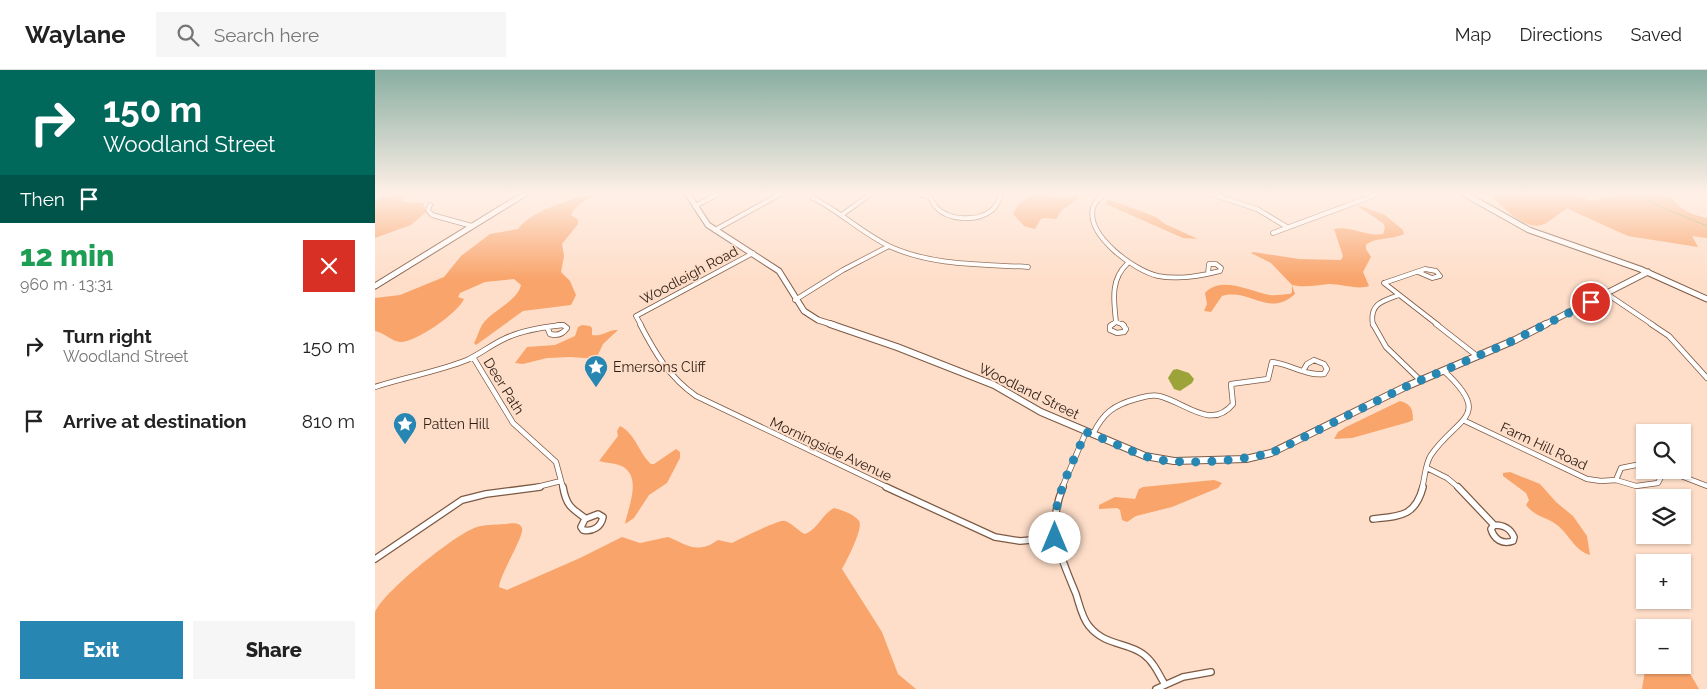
<!DOCTYPE html>
<meta charset="utf-8">
<style>
:root{--surface:#fff;--page:#f6f6f6;--text:#222;--muted:#767676;--line:#e0e0e0;--accent:#2786b2}
body{margin:0;font-family:Raleway,sans-serif;background:var(--page);color:var(--text);height:100vh;display:flex;flex-direction:column;font-size:19px;white-space:nowrap}
*{box-sizing:border-box;margin:0}
p{font-size:16px;color:var(--muted)}
.icon{flex:none;width:28px;height:28px;fill:none;stroke:currentColor;stroke-width:2;stroke-linecap:round;stroke-linejoin:round}
.map{position:relative;flex:1;overflow:hidden}
.details{display:flex;flex-direction:column;background:var(--surface);width:375px}
.details>*{flex:none}
.guide{background:#00695c;color:#fff;overflow:hidden}
.tools{position:absolute;left:1261px;top:354px;display:grid;gap:10px}
.tools a{display:grid;place-items:center;width:55px;height:55px;border-radius:0px;background:var(--surface);box-shadow:0 1px 4px #0004;font-size:25px}
.pin{position:absolute;display:grid;place-items:center;width:42px;height:42px;color:#fff;margin:-21px;border:2px solid #fff;border-radius:50%;box-shadow:0 1px 5px #0007}
.me{position:absolute;width:55px;margin:-28px;rotate:0deg;stroke-linejoin:round;filter:drop-shadow(0 0 4px #0008)}
.turn{display:flex;align-items:center;gap:18px;height:105px;padding:0 20px;font-size:22px}
.turn .icon{width:65px;height:65px;stroke-width:2.5}
.turn b{display:block;font-size:35px;line-height:42px}
.then{display:flex;align-items:center;height:48px;padding:0 20px;background:#0003;gap:10px;font-size:19px}
.round{display:grid;place-items:center;flex:none;width:52px;height:52px;border-radius:0px;background:var(--page)}
.overview{display:flex;align-items:center;justify-content:space-between;height:85px;padding:0 20px}
h1{font-size:30px;font-weight:800;line-height:38px;color:#1e9e55}
.action{display:flex;gap:10px;margin-top:auto;padding:10px 20px}
.action a{flex:1;height:58px;border-radius:0px;background:var(--accent);color:#fff;font-size:20px;font-weight:800;line-height:58px;text-align:center}
.action a+a{background:var(--page);color:var(--text)}
ul{padding:0;list-style:none}
li{display:flex;align-items:center;gap:15px;height:75px;padding:0 20px}
li div{flex:1}
li b{display:block;font-size:19px}
li em{font-style:normal}
header{display:flex;align-items:center;gap:30px;box-sizing:border-box;height:70px;padding:0 25px;background:var(--surface);border-bottom:1px solid var(--line)}
header strong{font-size:24px}
nav{display:flex;gap:28px;margin-inline-start:auto;font-size:18px}
.search{width:350px;height:45px;background:var(--page);display:flex;align-items:center;gap:12px;box-sizing:border-box;padding:0 18px;border-radius:0px;color:var(--muted);font-size:19px}
main{display:flex;flex:1;min-height:0}
.map>svg:first-child{display:block}
.green{fill:#f9a46b}
.water{fill:#9ca439}
.lines{fill:none;stroke-linecap:round;stroke-linejoin:round}
.stream{stroke:#9ca439;stroke-width:1}
.street-far2-casing{stroke:#7c5943;stroke-width:5.5}
.street-far1-casing{stroke:#7c5943;stroke-width:6}
.street-casing{stroke:#7c5943;stroke-width:8}
.secondary-far1-casing{stroke:#7c5943;stroke-width:7}
.secondary-casing{stroke:#7c5943;stroke-width:8}
.street-far2{stroke:#fff;stroke-width:4}
.street-far1{stroke:#fff;stroke-width:4.5}
.street{stroke:#fff;stroke-width:5.5}
.secondary-far1{stroke:#fff;stroke-width:5}
.secondary{stroke:#fff;stroke-width:6}
.route{stroke:#2786b2;stroke-width:9;stroke-dasharray:0 16.2}
.labels{text-anchor:middle;stroke-width:4;stroke-linejoin:round;paint-order:stroke}
.street-label{font-size:14px;fill:#2d1e15;stroke:#fedec9}
.poi-label{font-size:14px;fill:#2d1e15;stroke:#fedec9;text-anchor:start}
</style>
<header>
<strong>Waylane</strong>
<div class="search"><svg class="icon" aria-label="search" viewBox="0 0 24 24"><circle cx="10" cy="10" r="6"/><path d="M15 15l6 6"/></svg>Search here</div>
<nav><a>Map</a><a>Directions</a><a>Saved</a></nav>
</header>
<main>
<section class="details">
<div class="guide">
<div class="turn"><svg class="icon" aria-label="right" viewBox="0 0 24 24"><path d="M7 20v-9h11M14 6l5 5-5 5"/></svg><div><b>150 m</b>Woodland Street</div></div>
<div class="then">Then<svg class="icon" aria-label="arrive" viewBox="0 0 24 24"><path d="M6 21V4h12l-3 4 3 4H6"/></svg></div>
</div>
<div class="overview"><div><h1>12 min</h1><p>960 m · 13:31</p></div><a class="round" style="background:#d93025;color:#fff"><svg class="icon" aria-label="close" viewBox="0 0 24 24"><path d="M6 6l12 12M18 6L6 18"/></svg></a></div>
<ul>
<li><svg class="icon" aria-label="right" viewBox="0 0 24 24"><path d="M7 20v-9h11M14 6l5 5-5 5"/></svg><div><b>Turn right</b><p>Woodland Street</p></div><em>150 m</em></li>
<li><svg class="icon" aria-label="arrive" viewBox="0 0 24 24"><path d="M6 21V4h12l-3 4 3 4H6"/></svg><div><b>Arrive at destination</b></div><em>810 m</em></li>
</ul>
<div class="action"><a>Exit</a><a>Share</a></div>
</section>
<div class="map">
<svg width="1332" height="619" viewBox="0 0 1332 619">
<rect width="100%" height="100%" fill="#fedec9"/>
<!-- green -->
<path class="green" d="M212,123H225C214,128 201,134 196,145L203,150V154L187,174L189,186L186,202L195,211L201,225L196,235L148,241L101,275L99,273C102,268 104,260 107,255C116,241 142,232 146,215L139,209L110,212L85,223L83,227L89,229C83,243 40,273 25,272C16,271 10,263 0,261V228L25,225L69,207L86,186L115,164L143,159C157,140 191,133 212,123Z
M659,123H672L685,128L694,127L696,123H707L703,125L704,128L687,140L681,149L668,148L665,150L660,159L649,156L638,144L644,134Z
M1119,123H1196L1216,131L1237,126V123H1294C1303,139 1314,144 1332,148V168L1317,166L1323,177L1253,166L1193,139L1197,136C1187,140 1180,148 1171,153C1154,164 1129,139 1119,128Z
M30,124L28,132L48,133L51,142L36,155L0,168V130L10,126Z
M733,129L781,147L790,154L823,169L808,168L731,134Z
M983,135L1010,145L1028,160L1029,164C1017,170 1000,167 991,175V179L996,187L988,202L994,216C982,220 967,214 954,214C941,215 930,218 917,215L920,224C893,248 875,218 847,226L836,242L829,241L832,234L830,223C847,205 875,222 895,225C901,226 908,224 915,224L917,222V215L896,193L876,183L878,182L924,189L966,190L968,186L959,159C976,155 991,167 1008,164L1010,157L1008,153L985,138Z
M207,255L215,256L217,258V265C227,267 234,259 243,260L228,274L221,289L196,287L172,288L148,294L140,293L152,277L180,275L200,266L203,257Z
M1025,331C1036,334 1038,339 1038,350L1034,352L977,368L959,369L963,362L971,357Z
M245,356C261,364 263,382 276,394H279L301,379L305,382V388L292,413L274,425L259,448L250,454C253,437 269,404 244,395C238,393 231,393 224,391L243,366L242,361Z
M1135,402L1165,414L1181,432L1198,446L1212,466L1215,485C1199,480 1194,464 1182,455C1172,447 1160,447 1151,435L1154,430L1151,423L1128,406V403Z
M839,410L847,413L843,418L797,437L761,446L752,452L747,450L745,440L742,438L724,439V435L740,427L760,429L764,419L768,417Z
M459,438C467,440 479,444 484,451C489,458 471,492 467,499L507,562L523,604L541,619H0C0,600 0,581 0,562C0,556 0,548 0,543C5,524 78,467 97,459C106,454 120,455 131,454C136,453 145,452 147,458C150,465 125,504 124,517L132,520L205,488L247,467L265,473L293,467C306,472 317,481 332,476C336,475 339,472 343,470L357,473C364,469 405,449 410,451C417,453 423,461 430,464C443,459 447,444 459,438Z
M1300,596L1313,600L1324,619H1267L1270,600Z"/>
<!-- water -->
<path class="water" d="M802,299L814,303L819,309L817,313L805,321L799,319L793,308L798,300Z"/>
<g class="lines">
<!-- stream -->
<path class="stream" d="M1263,123L1279,134L1332,156"/>
<!-- street-far2 casing -->
<g class="street-far2-casing">
<path id="street-far2" d="M541,123L555,127C557,130 558,134 561,137C573,151 603,152 617,140C622,136 624,129 627,123
M730,123C726,127 719,132 718,138C711,166 760,201 783,206C804,210 825,206 845,201L846,198L841,194H834L833,203
M833,123L882,139L912,157
M438,128C466,142 488,164 516,177C559,196 607,194 653,197
M55,135L53,140L57,145L97,156
M320,136L345,123
M468,144L497,123
M340,160L407,123
M898,163L1006,123
M1009,213L1063,255
M1009,213L1050,199L1061,201L1065,206L1057,208L1043,202
M1232,224L1278,255
M420,230L468,200L514,176
M741,252C739,231 735,210 752,194
M183,255H188
M266,255L261,246L378,183
M736,255L741,252L749,255
M998,255C994,234 1007,231 1024,225"/>
</g>
<!-- street-far1 casing -->
<g class="street-far1-casing">
<path id="street-far1" d="M265,254C280,283 294,307 321,326L514,418
M738,254L735,256V260L742,263L749,262L751,259L747,254
M998,254L1011,277L1045,310
M1061,254L1102,286
M1276,254L1294,266L1332,308
M98,287L138,353L181,392L188,418
M0,317C30,307 62,302 92,290C105,284 116,275 129,269C147,260 168,257 188,255L192,258C188,264 182,266 175,264L172,257
M1090,351L1212,409L1226,411L1241,410L1261,416L1283,413L1288,403
M718,364C728,343 739,335 761,329C769,327 776,324 784,326C810,332 836,361 858,334L856,314L893,309L897,292C915,294 930,306 949,304L952,299L949,294L939,290L932,294L928,301
M1052,398L1072,408L1084,418
M1281,400L1306,406L1332,416
M1241,410L1246,398L1261,395L1270,396
M158,418L186,411
M687,418L711,362
M1047,418C1050,408 1050,394 1056,385C1082,347 1119,347 1069,301"/>
</g>
<!-- street casing -->
<g class="street-casing">
<path id="street" d="M188,417C191,435 196,438 210,448
M511,417L620,467L645,471L680,468
M688,417C671,458 685,485 701,524C704,533 707,548 714,556C730,576 752,572 768,584C778,591 784,604 790,615
M1083,417L1119,455
M223,444L228,447C226,457 218,462 208,460L206,457L210,449Z
M998,449C1025,446 1040,447 1048,417
M1119,455C1129,455 1135,458 1139,467L1138,471C1127,475 1119,469 1116,459Z
M0,489L87,430L111,424L165,417
M781,619L808,607L836,602"/>
</g>
<!-- secondary-far1 casing -->
<g class="secondary-far1-casing">
<path id="secondary-far1" d="M312,123L333,155L404,201L429,241L443,250L459,255
M1088,123L1154,160L1265,199L1332,229
M0,216L151,123
M1169,255L1273,202"/>
</g>
<!-- secondary casing -->
<g class="secondary-casing">
<path id="secondary" d="M455,254L522,277L619,315L666,342L770,386L799,391L871,389L896,383L1030,317L1140,270L1171,254"/>
</g>
<!-- street-far2 -->
<use href="#street-far2" class="street-far2"/>
<!-- street-far1 -->
<use href="#street-far1" class="street-far1"/>
<!-- street -->
<use href="#street" class="street"/>
<!-- secondary-far1 -->
<use href="#secondary-far1" class="secondary-far1"/>
<!-- secondary -->
<use href="#secondary" class="secondary"/>
</g>
<!-- sky -->
<linearGradient id="sky" x2="0" y2="1"><stop stop-color="#89aea2"/><stop offset="0.59" stop-color="#fff0e7"/><stop offset="1" stop-color="#fff0e7" stop-opacity="0"/></linearGradient>
<rect width="1332" height="209" fill="url(#sky)"/>
<g class="lines">
<!-- route -->
<path class="route" d="M680,468C676,431 697,395 711,362C733,370 754,381 776,388C804,396 877,391 903,380L1030,317L1131,274L1216,232"/>
</g>
<!-- icons -->
<defs>
<g id="sight-pin" transform="scale(1.25)"><path d="M0 17L-7.5 6A9.5 9.5 0 1 1 7.5 6Z" fill="#2786b2" stroke="#fedec9"/><path d="M0-6L1.8-2.2L6-1.7L2.9 1.2L3.7 5.4L0 3.3L-3.7 5.4L-2.9 1.2L-6-1.7L-1.8-2.2Z" fill="#fff"/></g>
</defs>
<g fill-rule="evenodd">
<use href="#sight-pin" x="221" y="297"/>
<use href="#sight-pin" x="30" y="354"/>
</g>
<g class="labels">
<!-- street labels -->
<g class="street-label">
<text transform="translate(314 205) rotate(-28)" y="5">Woodleigh Road</text>
<text transform="translate(129 316) rotate(58)" y="5">Deer Path</text>
<text transform="translate(654 321) rotate(26)" y="5">Woodland Street</text>
<text transform="translate(1169 376) rotate(25)" y="5">Farm Hill Road</text>
<text transform="translate(456 379) rotate(25)" y="5">Morningside Avenue</text>
</g>
<!-- poi labels -->
<g class="poi-label">
<text x="238" y="302">Emersons Cliff</text>
<text x="48" y="359">Patten Hill</text>
</g>
</g>
</svg>
<div class="tools">
<a><svg class="icon" aria-label="search" viewBox="0 0 24 24"><circle cx="10" cy="10" r="6"/><path d="M15 15l6 6"/></svg></a>
<a><svg class="icon" aria-label="layers" viewBox="0 0 24 24"><path d="M12 4l9 5-9 5-9-5zM3 14l9 5 9-5"/></svg></a>
<a>+</a>
<a>−</a>
</div>
<div class="pin" style="left:1216px;top:232px;background:#d93025"><svg class="icon" aria-label="arrive" viewBox="0 0 24 24"><path d="M6 21V4h12l-3 4 3 4H6"/></svg></div>
<svg class="me" style="left:680px;top:468px" viewBox="-20 -20 40 40"><circle r="19" fill="#fff"/><path d="M0-13L10 11 0 6-10 11z" fill="#2786b2"/></svg>
</div>
</main>
